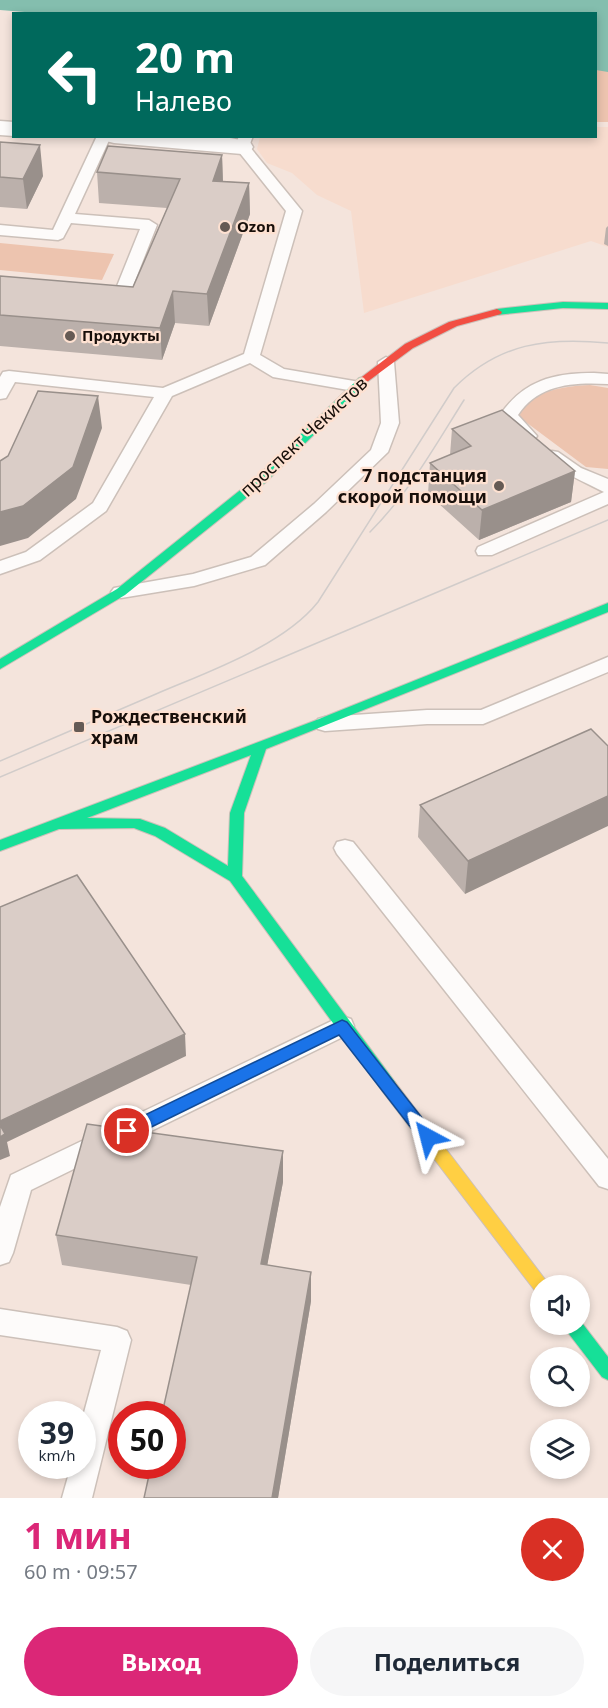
<!DOCTYPE html>
<html lang="ru">
<meta charset="utf-8">
<style>
:root{--surface:#fff;--page:#f6f6f7;--text:#1f2937;--muted:#747a83;--accent:#db2777}
body{margin:0;font-family:"Noto Sans",sans-serif;background:var(--page);color:var(--text);height:100vh;display:flex;flex-direction:column;font-size:22px;white-space:nowrap}
*{box-sizing:border-box;margin:0}
p{font-size:20px;color:var(--muted)}
.icon{flex:none;width:33px;height:33px;fill:none;stroke:currentColor;stroke-width:2;stroke-linecap:round;stroke-linejoin:round}
.map{position:relative;height:1498px;overflow:hidden}
.details{display:flex;flex-direction:column;background:var(--surface);flex:1}
.details>*{flex:none}
.banner{position:absolute;left:12px;top:12px;width:585px;height:126px;border-radius:0px;box-shadow:0 3px 9px #0003;background:#00695c;color:#fff;overflow:hidden}
.tools{position:absolute;left:530px;top:1275px;display:grid;gap:12px}
.tools a{display:grid;place-items:center;width:60px;height:60px;border-radius:50%;background:var(--surface);box-shadow:0 3px 9px #0003;font-size:30px}
.speed{position:absolute;left:18px;top:1401px;display:flex;gap:12px;font-size:30px;font-weight:700;text-align:center}
.speed>*{display:grid;place-content:center;width:78px;height:78px;border-radius:50%;background:var(--surface);box-shadow:0 3px 9px #0003;line-height:1}
.speed small{font-size:15px;font-weight:400}
.speed .limit{border:9px solid #d22;background:#fff;color:#111}
.pin{position:absolute;display:grid;place-items:center;width:51px;height:51px;color:#fff;margin:-26px;border:3px solid #fff;border-radius:50%;box-shadow:0 2px 6px #0007}
.me{position:absolute;width:66px;margin:-33px;rotate:322deg;stroke-linejoin:round;filter:drop-shadow(0 0 4px #0008)}
.turn{display:flex;align-items:center;gap:21px;height:126px;padding:0 24px;font-size:27px}
.turn .icon{width:78px;height:78px;stroke-width:2.5}
.turn b{display:block;font-size:42px;line-height:51px}
.round{display:grid;place-items:center;flex:none;width:63px;height:63px;border-radius:32px;background:var(--page)}
.summary{display:flex;align-items:center;justify-content:space-between;height:102px;padding:0 24px}
h1{font-size:36px;font-weight:700;line-height:45px;color:var(--accent)}
.primary-button{display:flex;gap:12px;margin-top:auto;padding:12px 24px}
.primary-button a{flex:1;height:69px;border-radius:36px;background:var(--accent);color:#fff;font-size:24px;font-weight:700;line-height:69px;text-align:center}
.primary-button a+a{background:var(--page);color:var(--text)}
.map>svg:first-child{display:block}
.built{fill:#f7dcce}
.green{fill:#edc4af}
.water{fill:#84beae}
.lines{fill:none;stroke-linecap:round;stroke-linejoin:round}
.lane-casing{stroke:#ccc0b9;stroke-width:3}
.street-casing{stroke:#ccc0b9;stroke-width:3}
.fast-casing{stroke:#ccc0b9;stroke-width:2}
.slow-casing{stroke:#ccc0b9;stroke-width:2}
.jam-casing{stroke:#ccc0b9;stroke-width:2}
.lane{fill:#fdfbfa;fill-rule:evenodd}
.street{fill:#fdfbfa;fill-rule:evenodd}
.fast{fill:#16e098;fill-rule:evenodd}
.slow{fill:#ffcf43;fill-rule:evenodd}
.jam{fill:#f24e42;fill-rule:evenodd}
.tram{stroke:#d1ccca;stroke-width:1.5}
.wall{fill:#bbb0ab}
.shaded-wall{fill:#99908b}
.building{fill:#dacdc7;stroke:#99908b;stroke-width:1.5}
.route{fill:#1a73e8;stroke:#114b97;stroke-width:1.5}
.poi-dot{fill:#655a54;stroke:#fee1d1;stroke-width:2}
.labels{text-anchor:middle;stroke-width:4.5;stroke-linejoin:round;paint-order:stroke}
.far-poi-label{font-size:15px;font-weight:bold;fill:#180f0a;stroke:#fee1d1;text-anchor:start}
.street-label{font-size:18px;fill:#180f0a;stroke:#fee1d1}
.poi-label{font-size:18px;font-weight:bold;fill:#180f0a;stroke:#fee1d1;text-anchor:end}
</style>
<div class="map">
<svg width="608" height="1498" viewBox="0 0 608 1498">
<rect width="100%" height="100%" fill="#f4e4dc"/>
<!-- built -->
<path class="built" d="M596,127H608V247L591,241L364,313L351,211L317,195L292,173L267,163L257,149L260,137L596,136Z"/>
<!-- green -->
<path class="green" d="M596,68L608,69V122H596Z
M0,243L114,254L102,280L0,270Z
M590,385L608,388V469L586,467L519,417C528,390 566,386 590,385Z"/>
<!-- water -->
<path class="water" d="M0,0H608V72L596,70V14H49L0,10Z"/>
<g class="lines">
<!-- lane casing -->
<g class="lane-casing">
<path id="lane" d="M97,136H111L75,214L149,220L157,225L127,301L119,306L102,303L100,300L102,297L113,296L140,229L71,223L63,238L58,240L0,235V225L53,230Z
M239,136H253L249,146L302,211L260,355L284,369L354,381L360,382L362,386L360,390L354,391L273,377L250,363L172,396L106,511L40,560L0,574V561L26,552L93,503L154,397L15,382L6,398L0,399V377L3,372L9,371L163,388L244,354L286,211L235,147Z
M386,357L394,362L399,423L388,452L326,512L265,565L194,586L121,598L114,596L111,592L114,588L193,574L251,557L314,504L371,450L381,423L378,362Z
M594,373L608,374V384C574,382 538,384 518,415L537,436L534,440H522L508,428L500,415C524,380 554,373 594,373Z
M552,451L558,452L581,468L608,479V504L492,555H478L476,551L478,547L604,492C584,482 564,473 546,460L543,456L546,452Z
M608,657V672L483,724H427L325,731L318,729L315,724L318,719L325,717L427,710H481Z
M345,840L353,842L608,1159V1189L599,1186L337,854L334,848L337,842Z
M342,1016L351,1019L354,1026L351,1033L31,1190L13,1253L9,1262L0,1265V1207L11,1175Z
M0,1309L117,1327L127,1331L131,1340L92,1498H62L71,1466H82V1420L101,1350L0,1335Z"/>
</g>
<!-- street casing -->
<g class="street-casing">
<path id="street" d="M0,121L14,122V136L0,135Z
M103,136C151,136 204,131 250,142L253,147L250,152L242,154L114,143L106,141Z"/>
</g>
<!-- fast casing -->
<g class="fast-casing">
<path id="fast" d="M563,302L608,303V309L563,308L497,315L492,312L497,309Z
M363,377L368,380L367,382L266,482L125,595L0,669V659L117,589L258,476L359,378Z
M608,603V612L266,749L244,813L242,876L395,1082L397,1087L395,1092L389,1094L383,1092L230,881L155,836L134,828L59,829L0,851V840L314,721ZM251,755L230,813L228,866L165,828L140,819L87,818Z
M579,1319L608,1357V1380L602,1377L566,1330L563,1324H579Z"/>
</g>
<!-- slow casing -->
<g class="slow-casing">
<path id="slow" d="M389,1080L395,1082L550,1286H540V1293L536,1292L383,1092L381,1087L383,1082Z"/>
</g>
<!-- jam casing -->
<g class="jam-casing">
<path id="jam" d="M497,309L502,312L501,314L457,326L413,348L367,382L363,383L358,380L405,344L449,322Z"/>
</g>
<!-- lane -->
<use href="#lane" class="lane"/>
<!-- street -->
<use href="#street" class="street"/>
<!-- fast -->
<use href="#fast" class="fast"/>
<!-- slow -->
<use href="#slow" class="slow"/>
<!-- jam -->
<use href="#jam" class="jam"/>
<!-- tram -->
<path class="tram" d="M370,532C409,493 435,446 464,400
M0,761C52,739 104,716 156,694C207,672 283,646 318,602L454,388C499,343 547,337 608,343
M0,777L608,520"/>
</g>
<!-- wall -->
<path class="wall" d="M0,142L43,176L27,209L0,207Z
M222,155L223,181L249,183L250,214L209,326L175,323L162,360L0,346V276L133,287L167,208L99,203L97,172Z
M608,226V246L604,244L606,228Z
M452,429L575,471L571,502L479,540L428,494L430,463L450,455Z
M591,729L465,894L418,837L420,805Z
M283,1182L267,1265L311,1272V1301L278,1498H144L191,1285L62,1265L56,1235Z"/>
<!-- shaded-wall -->
<path class="shaded-wall" d="M40,145L43,176L27,209L23,179Z
M222,155L223,185L213,181Z
M249,183L250,214L209,326L207,294Z
M173,291L175,323L162,360L160,328Z
M98,396L102,428L76,499L28,538L0,546V512Z
M575,471L571,502L479,540L482,510Z
M608,796V826L465,894L468,861Z
M185,1034L186,1056L7,1142L10,1156L0,1160V1121Z
M283,1151V1182L262,1293L261,1264Z
M311,1272V1301L278,1498H272Z"/>
<!-- building -->
<path class="building" d="M0,142L40,145L23,179L0,177Z
M108,146L222,155L213,181L249,183L207,294L173,291L160,328L0,315V276L133,287L180,179L97,172Z
M38,391L98,396L73,467L23,506L0,512V461L8,456Z
M502,410L575,471L482,510L430,463L471,446L452,429Z
M591,729L608,746V796L468,861L420,805Z
M77,875L185,1034L0,1121V907Z
M87,1124L283,1151L261,1264L311,1272L272,1498H144L151,1466H172V1414H162L197,1257L56,1235Z
M0,1125L5,1134L0,1137Z"/>
<!-- route -->
<path class="route" d="M342,1020L347,1022L433,1132L436,1137L433,1142L428,1145L422,1142L339,1035L133,1136L127,1138L122,1136L119,1131L122,1126Z"/>
<!-- markers -->
<g class="poi-dot">
<circle cx="225" cy="227" r="6"/>
<circle cx="70" cy="336" r="6"/>
<circle cx="499" cy="486" r="6"/>
<rect x="73" y="721" width="12" height="12" rx="3"/>
</g>
<g class="labels">
<!-- far-poi labels -->
<g class="far-poi-label">
<text x="237" y="232">Ozon</text>
<text x="82" y="341">Продукты</text>
</g>
<!-- street labels -->
<g class="street-label">
<text transform="translate(304 437) rotate(-43)" y="6">проспект Чекистов</text>
</g>
<!-- poi labels -->
<g class="poi-label">
<text x="487" y="482">7 подстанция<tspan x="487" dy="21">скорой помощи</tspan></text>
<text x="91" y="723" text-anchor="start">Рождественский<tspan x="91" dy="21">храм</tspan></text>
</g>
</g>
</svg>
<div class="tools">
<a><svg class="icon" aria-label="sound" viewBox="0 0 24 24"><path d="M4 9h4l5-4v14l-5-4H4zM17 9q2 3 0 6"/></svg></a>
<a><svg class="icon" aria-label="search" viewBox="0 0 24 24"><circle cx="10" cy="10" r="6"/><path d="M15 15l6 6"/></svg></a>
<a><svg class="icon" aria-label="layers" viewBox="0 0 24 24"><path d="M12 4l9 5-9 5-9-5zM3 14l9 5 9-5"/></svg></a>
</div>
<div class="speed"><div>39<small>km/h</small></div><div class="limit">50</div></div>
<div class="pin" style="left:127px;top:1131px;background:#d93025"><svg class="icon" aria-label="arrive" viewBox="0 0 24 24"><path d="M6 21V4h12l-3 4 3 4H6"/></svg></div>
<svg class="me" style="left:428px;top:1137px" viewBox="-20 -20 40 40"><path d="M0-17L14 15 0 8-14 15z" fill="#1a73e8" stroke="#fff" stroke-width="4"/></svg>
<div class="banner">
<div class="turn"><svg class="icon" aria-label="left" viewBox="0 0 24 24"><path d="M17 20v-9H6M10 6l-5 5 5 5"/></svg><div><b>20 m</b>Налево</div></div>
</div>
</div>
<section class="details">
<div class="summary"><div><h1>1 мин</h1><p>60 m · 09:57</p></div><a class="round" style="background:#d93025;color:#fff"><svg class="icon" aria-label="close" viewBox="0 0 24 24"><path d="M6 6l12 12M18 6L6 18"/></svg></a></div>
<div class="primary-button"><a>Выход</a><a>Поделиться</a></div>
</section>
